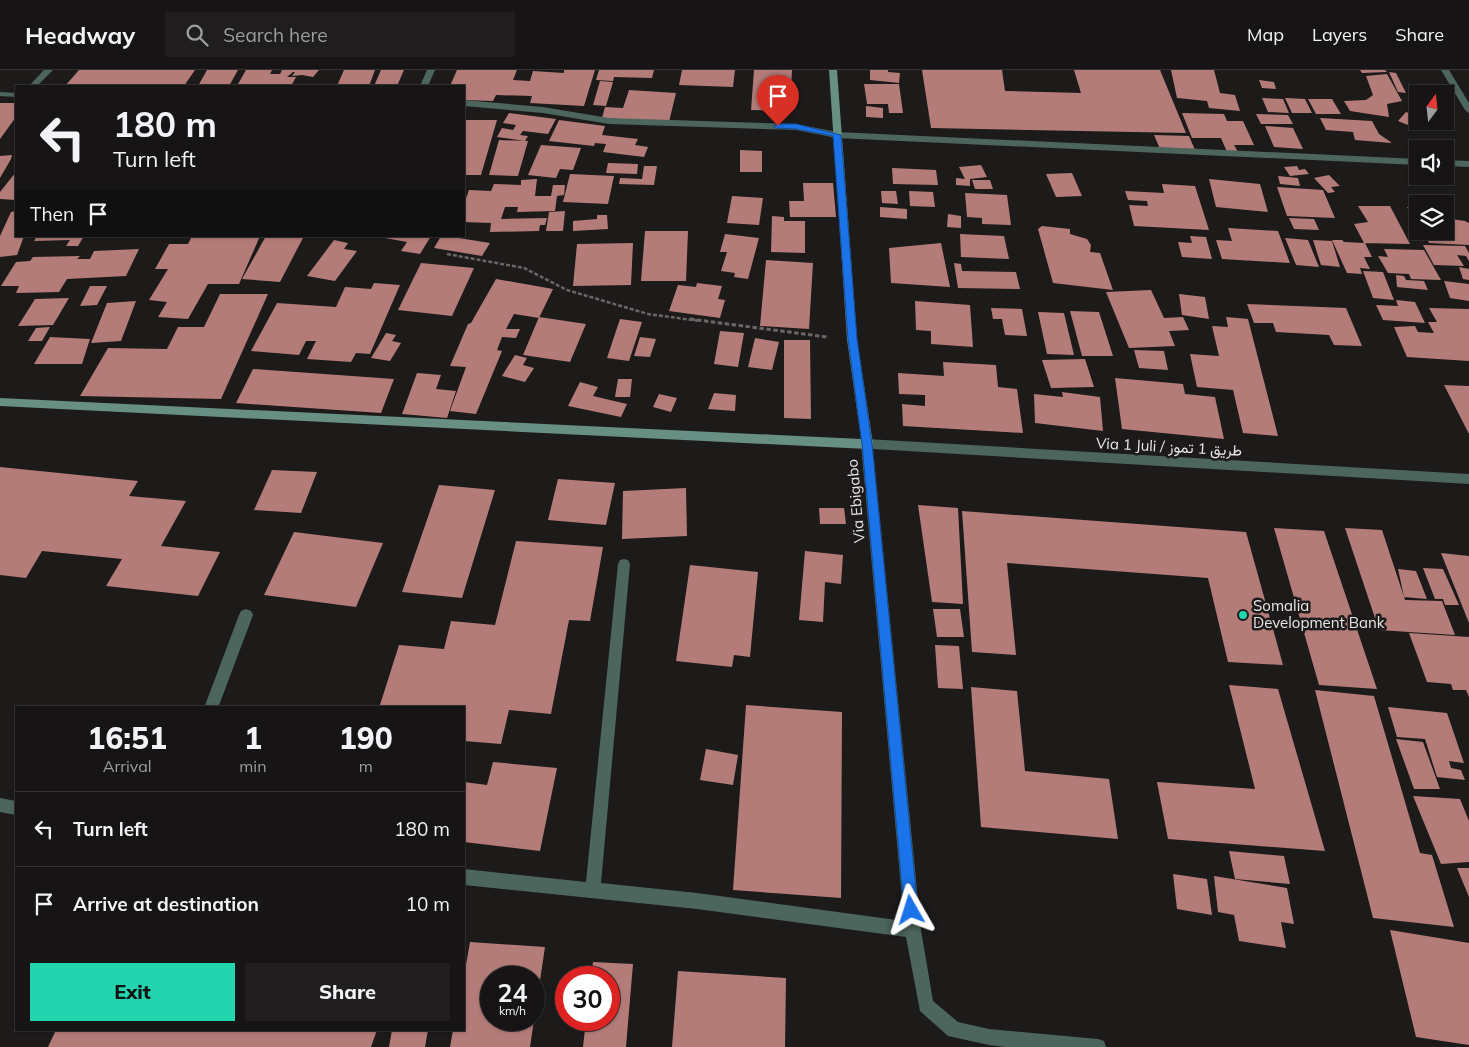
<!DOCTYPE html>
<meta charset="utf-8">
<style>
:root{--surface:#161414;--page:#1f1d1d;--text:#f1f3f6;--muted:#9e9ea0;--line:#353334;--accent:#22d5af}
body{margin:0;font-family:Mulish,Vazirmatn,sans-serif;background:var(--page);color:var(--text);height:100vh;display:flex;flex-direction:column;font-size:19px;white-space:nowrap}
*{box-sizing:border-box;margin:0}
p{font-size:16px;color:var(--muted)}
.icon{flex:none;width:28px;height:28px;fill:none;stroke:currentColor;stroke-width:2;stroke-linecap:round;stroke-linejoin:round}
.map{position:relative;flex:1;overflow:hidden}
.panel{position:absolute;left:15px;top:636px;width:450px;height:325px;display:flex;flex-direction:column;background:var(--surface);border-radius:0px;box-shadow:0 1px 4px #0004,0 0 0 1px var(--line)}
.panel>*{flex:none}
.hud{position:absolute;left:15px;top:15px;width:450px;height:152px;border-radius:0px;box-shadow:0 1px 4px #0004,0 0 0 1px var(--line);background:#161414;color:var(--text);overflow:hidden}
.needle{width:32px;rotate:15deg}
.buttons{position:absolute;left:1409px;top:15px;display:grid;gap:10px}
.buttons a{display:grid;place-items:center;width:45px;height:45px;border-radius:0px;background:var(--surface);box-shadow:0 1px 4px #0004,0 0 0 1px var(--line);font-size:25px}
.speed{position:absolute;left:480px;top:896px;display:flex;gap:10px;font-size:25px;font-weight:700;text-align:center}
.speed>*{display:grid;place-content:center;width:65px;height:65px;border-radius:50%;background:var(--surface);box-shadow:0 1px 4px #0004,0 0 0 1px var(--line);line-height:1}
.speed small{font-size:12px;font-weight:400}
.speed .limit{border:8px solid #d22;background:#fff;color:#111}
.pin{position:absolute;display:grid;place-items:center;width:42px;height:42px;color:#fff;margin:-51px -21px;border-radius:50% 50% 50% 0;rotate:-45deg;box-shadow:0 0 5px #0007}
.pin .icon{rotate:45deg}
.me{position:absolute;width:55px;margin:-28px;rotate:354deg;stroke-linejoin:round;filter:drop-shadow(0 0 4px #0008)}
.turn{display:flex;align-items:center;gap:18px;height:105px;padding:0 15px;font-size:22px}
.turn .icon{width:65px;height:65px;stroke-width:2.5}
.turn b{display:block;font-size:35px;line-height:42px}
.then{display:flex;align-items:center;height:48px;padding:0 15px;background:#0003;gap:10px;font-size:19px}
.eta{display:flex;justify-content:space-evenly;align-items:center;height:85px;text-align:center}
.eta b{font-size:30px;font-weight:800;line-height:35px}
.cta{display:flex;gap:10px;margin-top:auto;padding:10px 15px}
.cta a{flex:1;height:58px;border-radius:0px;background:var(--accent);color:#111;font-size:20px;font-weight:800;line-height:58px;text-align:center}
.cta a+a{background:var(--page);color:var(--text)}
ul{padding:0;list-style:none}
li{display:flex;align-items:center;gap:15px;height:75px;padding:0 15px;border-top:1px solid var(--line)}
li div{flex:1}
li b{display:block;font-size:19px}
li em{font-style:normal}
header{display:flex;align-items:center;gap:30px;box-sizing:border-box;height:70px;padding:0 25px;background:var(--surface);border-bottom:1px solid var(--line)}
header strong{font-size:24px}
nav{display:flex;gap:28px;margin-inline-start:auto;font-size:18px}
.search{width:350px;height:45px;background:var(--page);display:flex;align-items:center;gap:12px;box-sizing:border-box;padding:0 18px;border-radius:0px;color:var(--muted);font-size:19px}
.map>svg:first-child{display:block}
.building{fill:#b47c79}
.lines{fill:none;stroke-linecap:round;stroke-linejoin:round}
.path-far1{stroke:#696666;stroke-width:2.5;stroke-dasharray:4 2;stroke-linecap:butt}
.path{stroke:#696666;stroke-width:3;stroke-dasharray:4.5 2.5;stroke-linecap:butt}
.street{fill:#4c655d;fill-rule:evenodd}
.secondary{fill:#678f83;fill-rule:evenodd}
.route{fill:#1a73e8;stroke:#114b97}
.poi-dot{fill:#22d5af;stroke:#1d1a1a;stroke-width:2}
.labels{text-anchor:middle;stroke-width:5;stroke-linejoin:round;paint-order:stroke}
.street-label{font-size:15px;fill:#e8e6e6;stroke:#1d1a1a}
.poi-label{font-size:15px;fill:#e8e6e6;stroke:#1d1a1a;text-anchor:start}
</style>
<header>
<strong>Headway</strong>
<div class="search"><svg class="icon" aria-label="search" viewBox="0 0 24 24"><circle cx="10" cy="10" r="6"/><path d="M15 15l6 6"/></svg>Search here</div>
<nav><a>Map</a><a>Layers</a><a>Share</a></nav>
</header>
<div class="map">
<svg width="1469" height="977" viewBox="0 0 1469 977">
<rect width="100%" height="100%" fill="#1d1a1a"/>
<!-- building -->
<path class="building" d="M79,0H195L184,16H65Z
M207,0H238L229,16H198Z
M246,0H272L270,4H280L282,0H319L313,7L302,5L292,6L295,2H293L287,7H296L291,16L270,14L269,16H234L238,14Z
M344,0H375L369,16H337Z
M381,0H404L397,16H374Z
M457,0H517L513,10L530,11L533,1L564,3V0H595L584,36L530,33L532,26L496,25L493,31L464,30V16H450Z
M599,0H654L652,8L614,7L613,11L596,10Z
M682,0H735L733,17L679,15Z
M754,0H792L790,41L751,40Z
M870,0H888V2L900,3L899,13L870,10Z
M922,0H1002L1005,21L1081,23L1074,0H1160L1186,63L931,58Z
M1171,0H1214L1220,23L1235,25L1240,41L1209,38L1207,31L1177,28Z
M1360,0H1385L1387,2L1362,3Z
M1389,2L1396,3L1406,23L1398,22Z
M1387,4L1402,31L1387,34L1389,47L1350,41L1344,31L1366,30L1373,25L1366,6Z
M1259,10L1274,12L1276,19L1262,18Z
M600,11L613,12L606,36L593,35Z
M864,14H899L903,43H889L888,34H867Z
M629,20L676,23L669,52L602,48L605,37L623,38Z
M1262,28L1283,29L1289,43L1268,42Z
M1285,28L1305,29L1312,43H1292Z
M1308,29H1332L1341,44H1316Z
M0,33H16V47L0,69Z
M866,36L883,38V48L866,47Z
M1406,42L1418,46V51H1421L1415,58L1398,51Z
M509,43L556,49L548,64L523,61L520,65L528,66L525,71L497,67L502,58L513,60L516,55L503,53Z
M1182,43L1224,44L1227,51H1243L1254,75H1234L1238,82H1227L1221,68H1192Z
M1256,44L1288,45L1293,54H1261Z
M1320,48L1372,51L1379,64L1392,73L1355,70L1353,62L1326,60Z
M464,50H497L481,105H464Z
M559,50L605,56L602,65L638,69L635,75L648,77L644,87L603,82L606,74L595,73L594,76L549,71Z
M1265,56L1293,58L1303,79L1274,77Z
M1154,65L1189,66L1195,80L1160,79Z
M499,70L528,71L518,106L489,105Z
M541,75L581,78L573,100L560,99L556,108L528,105Z
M740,80L762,81V102H740Z
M12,85L11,89L0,108V86Z
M608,93L638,94L637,104L606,103Z
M981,95L987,107L970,109V116L956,115V108L965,109L959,97Z
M644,96H657L654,115L619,114L620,108L642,109Z
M1297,96L1299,100L1305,99L1309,104L1290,106L1284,97Z
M892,98L936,100L938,115L893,114Z
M16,102V130L0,129V122Z
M1072,103L1082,126L1056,127L1046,104Z
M570,104L614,106L608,134L563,132Z
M1329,105L1340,116L1331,117L1335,122L1328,123L1314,108Z
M1278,106L1298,108L1300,116L1280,114Z
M537,109L535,126H551L553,115H565L564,125L557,126L555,141L517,142L518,137H505L501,149L547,148L545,155H540L539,161L490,162L491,153L464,152V134L469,120L491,121L494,114L521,115V110Z
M1209,109L1260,114L1268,142L1216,137Z
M972,110H990L993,119H975Z
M803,113H833L836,147H790L789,131H804Z
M1162,114L1195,116L1209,160L1134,156L1129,135L1148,136L1147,131L1128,130L1125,121L1164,123Z
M1277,117L1323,120L1335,148L1287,146Z
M881,121H896L898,134L882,133Z
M909,121L933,122L935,137L910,136Z
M965,123L1007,125L1011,155L982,154V148L967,147Z
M732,126L763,128L759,155L727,153Z
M1358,136H1390L1410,174L1364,173L1354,154L1368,152Z
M1418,136V155L1407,137Z
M880,137L907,139V149L880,147Z
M16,141V166H24L17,185L0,187V166L11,142Z
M565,141L563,161H546L549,142Z
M948,144L961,146V158L947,157Z
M597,145H607L608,159L573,161V151L597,149Z
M772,146L784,147V151H805V183L771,182Z
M1289,148L1314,149L1319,160L1294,159Z
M1445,148L1465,151L1469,153V175L1429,173L1422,161H1445Z
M1042,156L1070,159V164L1087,169L1091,175L1090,182L1100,183L1113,220L1053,213L1038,159Z
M1228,158L1278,161L1290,193L1222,189L1216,170L1232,171Z
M645,161H688L686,211H641Z
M725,164L759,168L748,209L734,207L735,203L721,201L727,182H720Z
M960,164L1004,166L1009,189L961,187Z
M37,166H84L78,176H66L70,170L34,171Z
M192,166H260L239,214H208L188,249L158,247L167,232L149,230L168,199H155L169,174H188Z
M266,166H304L280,212L242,209Z
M374,166H431L420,184L401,181L407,172Z
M441,166H446L490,173L482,186L434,178Z
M1190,166L1206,167L1212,189L1182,187L1178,172L1192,173Z
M1285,168L1308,170L1319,197L1296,195Z
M334,170L348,173L344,179L357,181L335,211L307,206Z
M1313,170L1332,171L1340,197L1321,195Z
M1332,170H1342L1344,172L1365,173L1372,187H1364L1370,199L1360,198L1362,204L1347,203Z
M633,173L631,215L573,216L577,174Z
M941,173L950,217L891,213L889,178Z
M1423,175L1465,176L1469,183V191L1466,186L1457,185L1464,196L1434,195Z
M139,179L126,206L67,209L59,222L16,223L19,216H1L16,192L30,191L33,187L80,186L77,189H90L94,181Z
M1384,179L1424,180L1441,210L1411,209L1409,204L1388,203L1378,186L1388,187Z
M766,190L813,193L809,259L760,256Z
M421,193L474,198L452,246L398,240Z
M954,193L961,194L962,201L1016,202L1020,219L958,218Z
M1459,197L1469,199V210L1463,209Z
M1363,201L1383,202L1394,230L1373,228Z
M1396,205L1404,206L1406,210L1424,211L1428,220L1397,217Z
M496,209L553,219L539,248L514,244L506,259H520L516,268L502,267L497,280L502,281L476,344L450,341L466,297L450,296L468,254L471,253Z
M1444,211L1469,214V231L1450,228Z
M374,213L400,215L370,284L356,283L351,292L307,289L316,271H306L299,285L251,281L277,233L336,237L345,217L371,219Z
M697,213L722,216L718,229L725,230L720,248L669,241L678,215L696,217Z
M90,216H107L97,235L80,236Z
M1151,220L1164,248L1183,247L1189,260L1169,261L1175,276L1129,278L1106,222Z
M220,224H268L221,329L80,326L108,278L167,279L178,257H204Z
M1179,224L1205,227L1209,249L1182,245Z
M69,228L53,255L18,256L35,229Z
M1396,230L1415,232L1425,253L1383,250L1376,235L1398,236Z
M136,231L121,271L91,273L107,233Z
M915,231L970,235L973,277L931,274V261L916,260Z
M1247,234L1346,238L1362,276L1334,275L1329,265L1276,262L1273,253H1254Z
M991,238L1022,239L1027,266L1005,265L1002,249H993Z
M1429,238L1469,239V291L1407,287L1394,257L1415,256L1418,262L1434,263L1428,252H1437Z
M1070,241L1099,242L1113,286H1082Z
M1038,242L1064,243L1074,285L1047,284Z
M539,247L586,254L570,292L523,285Z
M1226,247L1248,249L1278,366L1243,363L1233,320L1197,317L1190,284L1219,286L1212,256L1228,257Z
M620,249L642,252L629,291L607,288Z
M50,257L42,271H28L36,258Z
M720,261L744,263L738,297L714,294Z
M386,263L396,265L392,271L401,273L390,291L371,288Z
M50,267L90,269L82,294H34Z
M640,267L656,269L650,287L634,286Z
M755,268L779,272L772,300L748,297Z
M784,270H810L811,349L784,348Z
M1134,280L1164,281L1168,300L1139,298Z
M515,285L527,288L523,295L534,298L525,312L502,306Z
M1085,289L1094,317L1051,318L1042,290Z
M943,292L996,295L998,317L1017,319L1023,363L903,356L902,334L925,336V325L899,324L898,303L944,306Z
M253,299L394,309L381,343L236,333Z
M417,303L441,305L436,319L456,321L447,348L402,344Z
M1115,308L1183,314L1185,324L1215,327L1224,369L1122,359Z
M618,309H632L630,327H615Z
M580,312L598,317L593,326L627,334L621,347L568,336Z
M1444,315L1469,316V364Z
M1062,322L1100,327L1103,361L1035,353L1034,324L1063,327Z
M714,323L736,325L735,341L708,339Z
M659,324L677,328L671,342L653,337Z
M0,397L138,411L129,426L186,431L161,476L220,482L198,526L106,516L122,489L42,481L26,508L0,505Z
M272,400L317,402L301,443L254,440Z
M558,409L615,413L606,455L548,450Z
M439,415L495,420L462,528L402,522Z
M686,418L687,466L622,469L623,421Z
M918,435L958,438L963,534L932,532Z
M819,438H844L846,454H820Z
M962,441L1246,462L1283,595L1228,592L1208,508L1007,493L1016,585L972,582Z
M1274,458L1324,461L1377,619L1319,615Z
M1345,458L1382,460L1405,530L1442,531L1455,565L1379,560Z
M294,462L383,473L356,537L264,525Z
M516,471L603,477L590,551L569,550L551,644L509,640L501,674L464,671V638H379L399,575L444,579L451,551L495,555Z
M805,481L843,485L841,514L825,512L823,552L799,550Z
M1441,483L1469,486V553Z
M690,495L758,502L750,587L734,585L732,597L676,591Z
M1423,498L1443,499L1459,535H1445L1443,529H1435Z
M1398,499L1416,501L1427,529L1404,527Z
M933,539H960L964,567H937Z
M1409,563L1469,567V627L1466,620H1453L1451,614L1427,612Z
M935,575L959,576L963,619L938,618Z
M1229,615L1278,619L1325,781L1168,769L1157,712L1255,719Z
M971,617L1017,621L1025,701L1109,709L1118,769L981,757Z
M1315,620L1374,626L1420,783L1432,785L1454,857L1373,848Z
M746,635L842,642L841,828L733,820Z
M1388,637L1447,643L1464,693L1449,691L1451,698L1461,700L1465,710L1437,707L1425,669L1397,667Z
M1396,669L1423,672L1440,719H1414Z
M706,679L738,685L733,715L700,710Z
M493,692L557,698L540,781L464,772V712L487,715Z
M1413,726L1460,729L1469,751V792L1441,794Z
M1229,781L1284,786L1290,814L1235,809Z
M1457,798H1469V827Z
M1173,804L1207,809L1212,845L1177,839Z
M1214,806L1287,818L1294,854L1281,852L1286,878L1239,871L1234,845L1218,842Z
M1390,860L1469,873V975L1416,967Z
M470,872L545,877L535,944L534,908H491V950H534L530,977H450L453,960H464V906Z
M593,892L633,894L626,977H583L586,950H609V908H591Z
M678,901L786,908L785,977H672Z
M56,960H377L371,977H48Z
M392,960H428L425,977H389Z"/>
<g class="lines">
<!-- path-far1 -->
<path class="path-far1" d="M447,184L524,198L567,220L648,244L700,251"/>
<!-- path -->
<path class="path" d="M690,249L827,267"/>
<!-- street -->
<path class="street" d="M44,0H53L37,16H29Z
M427,0H435L428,16H420Z
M1441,0H1449L1469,33V43L1465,40Z
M0,22L16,23V27L0,26Z
M464,30L543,37L609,48L796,54L837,62L1418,89V95L837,68L796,60L609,54L543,43L464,36Z
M1445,90L1469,91V97L1445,96Z
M867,369L1469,404V414L873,379L921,860L933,931L958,952L989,959L1098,969L1104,971L1106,977H1006L989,975L948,966L920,941L906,867L697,839L464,815V799L586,812L618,494L620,490L624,489L628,490L630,494L601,813L697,823L904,851L861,374Z
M246,539L251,541L253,545L218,638H204L239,545L241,541Z
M0,728L16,731V745L0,742Z"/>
<!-- secondary -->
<path class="secondary" d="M829,0H837L857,269L873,374L871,377L867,379L0,336V328L861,369L847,269Z"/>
</g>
<!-- route -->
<path class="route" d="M778,54H796L841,65L857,269L872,374L918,840L916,845L911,847L906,845L904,840L862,374L848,269L833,66L796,59L775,58L774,56Z"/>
<!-- markers -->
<circle class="poi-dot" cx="1243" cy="545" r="5"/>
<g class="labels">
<!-- street labels -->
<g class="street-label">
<text transform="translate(1169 377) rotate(3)" y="5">Via 1 Juli / طريق 1 تموز</text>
<text transform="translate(856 431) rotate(-95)" y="5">Via Ebigabo</text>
</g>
<!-- poi labels -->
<g class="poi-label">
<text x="1253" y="541">Somalia<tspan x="1253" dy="17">Development Bank</tspan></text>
</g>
</g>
</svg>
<div class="buttons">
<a><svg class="needle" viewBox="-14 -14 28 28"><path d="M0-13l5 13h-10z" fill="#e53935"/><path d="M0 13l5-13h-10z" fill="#9e9ea0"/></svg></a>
<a><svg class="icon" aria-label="sound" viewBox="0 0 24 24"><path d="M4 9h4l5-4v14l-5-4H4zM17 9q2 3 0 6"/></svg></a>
<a><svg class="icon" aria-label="layers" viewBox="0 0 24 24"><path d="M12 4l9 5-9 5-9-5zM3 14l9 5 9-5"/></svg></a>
</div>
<div class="speed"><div>24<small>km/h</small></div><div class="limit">30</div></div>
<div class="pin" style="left:778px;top:56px;background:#d93025"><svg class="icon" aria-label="arrive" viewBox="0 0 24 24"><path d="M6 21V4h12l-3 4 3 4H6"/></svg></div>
<svg class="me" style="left:911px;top:840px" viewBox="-20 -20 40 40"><path d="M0-17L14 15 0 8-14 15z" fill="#1a73e8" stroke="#fff" stroke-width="4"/></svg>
<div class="hud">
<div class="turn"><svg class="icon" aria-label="left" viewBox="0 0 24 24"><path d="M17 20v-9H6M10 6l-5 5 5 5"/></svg><div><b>180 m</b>Turn left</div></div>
<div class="then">Then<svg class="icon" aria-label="arrive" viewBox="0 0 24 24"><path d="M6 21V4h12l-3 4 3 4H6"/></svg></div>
</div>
<section class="panel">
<div class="eta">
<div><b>16:51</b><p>Arrival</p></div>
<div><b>1</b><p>min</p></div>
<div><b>190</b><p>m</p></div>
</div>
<ul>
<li><svg class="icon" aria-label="left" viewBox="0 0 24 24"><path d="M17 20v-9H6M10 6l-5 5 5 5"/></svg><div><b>Turn left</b></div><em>180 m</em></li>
<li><svg class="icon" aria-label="arrive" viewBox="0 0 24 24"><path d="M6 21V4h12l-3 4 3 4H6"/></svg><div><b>Arrive at destination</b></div><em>10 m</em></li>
</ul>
<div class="cta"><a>Exit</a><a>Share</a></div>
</section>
</div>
